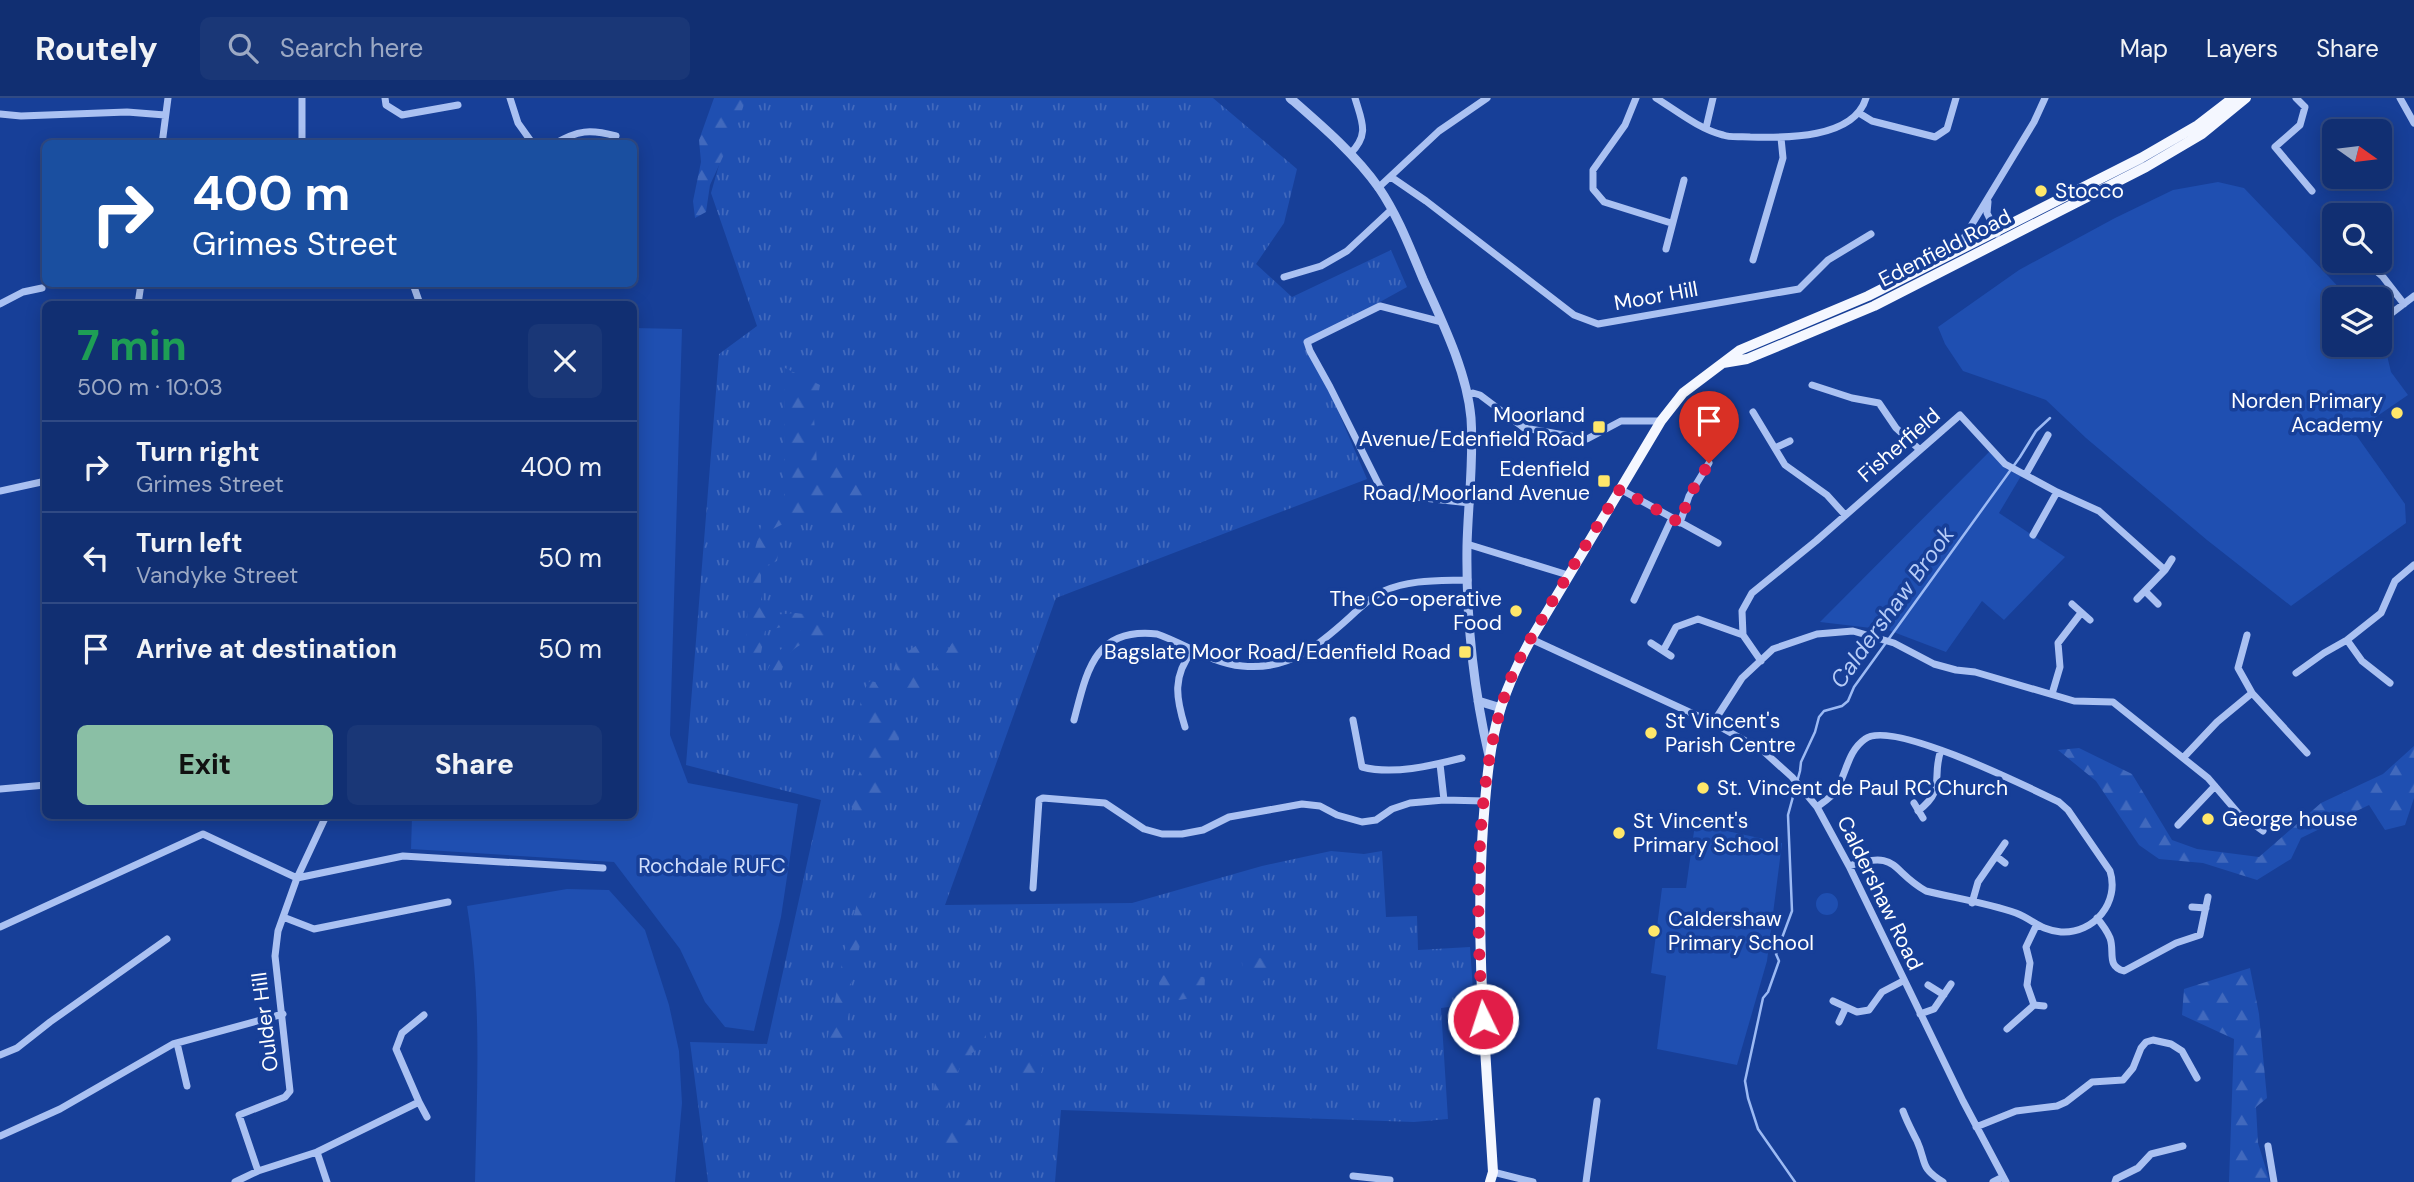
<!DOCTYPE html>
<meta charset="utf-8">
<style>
:root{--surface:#112f72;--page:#1a3777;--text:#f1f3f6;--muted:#9ca9c4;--line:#304a84;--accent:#8abfa5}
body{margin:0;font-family:"DM Sans",sans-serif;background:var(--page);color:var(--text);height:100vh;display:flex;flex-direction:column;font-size:26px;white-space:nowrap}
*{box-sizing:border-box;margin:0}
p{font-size:23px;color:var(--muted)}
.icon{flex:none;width:38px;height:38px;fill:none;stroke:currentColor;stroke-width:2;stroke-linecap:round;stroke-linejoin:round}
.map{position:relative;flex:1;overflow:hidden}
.details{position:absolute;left:42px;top:203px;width:595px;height:518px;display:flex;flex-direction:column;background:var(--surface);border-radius:10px;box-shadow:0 4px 18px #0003,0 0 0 2px var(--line)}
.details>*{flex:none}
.guide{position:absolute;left:42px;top:42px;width:595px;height:147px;border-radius:10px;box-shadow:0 4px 18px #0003,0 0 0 2px var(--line);background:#1a4fa0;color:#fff;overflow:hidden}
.needle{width:46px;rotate:104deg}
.fabs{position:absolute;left:2322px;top:21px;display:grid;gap:14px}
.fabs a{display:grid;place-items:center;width:70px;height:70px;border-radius:10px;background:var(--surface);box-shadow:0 4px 18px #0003,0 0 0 2px var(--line);font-size:35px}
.pin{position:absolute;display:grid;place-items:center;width:60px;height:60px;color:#fff;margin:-72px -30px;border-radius:50% 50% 50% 0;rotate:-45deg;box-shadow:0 0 7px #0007}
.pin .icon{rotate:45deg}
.me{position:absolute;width:77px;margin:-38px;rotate:356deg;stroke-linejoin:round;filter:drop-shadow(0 0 5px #0008)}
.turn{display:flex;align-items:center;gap:24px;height:147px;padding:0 35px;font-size:32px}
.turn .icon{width:91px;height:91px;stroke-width:2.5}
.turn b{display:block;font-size:49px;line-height:60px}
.round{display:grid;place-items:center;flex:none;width:74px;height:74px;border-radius:10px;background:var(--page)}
.overview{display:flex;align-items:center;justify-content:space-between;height:119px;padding:0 35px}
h1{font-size:42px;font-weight:800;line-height:52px;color:#1e9e55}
.action{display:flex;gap:14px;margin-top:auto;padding:14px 35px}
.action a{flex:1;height:80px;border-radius:10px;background:var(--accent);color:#111;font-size:28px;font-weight:800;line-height:80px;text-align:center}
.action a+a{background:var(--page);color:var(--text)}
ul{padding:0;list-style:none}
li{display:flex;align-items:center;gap:21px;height:91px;padding:0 35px;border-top:2px solid var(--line)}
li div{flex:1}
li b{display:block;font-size:26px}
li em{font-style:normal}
header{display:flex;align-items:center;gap:42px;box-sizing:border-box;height:98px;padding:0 35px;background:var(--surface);border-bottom:2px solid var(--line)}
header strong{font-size:33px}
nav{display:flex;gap:38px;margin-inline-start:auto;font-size:24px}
.search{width:490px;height:63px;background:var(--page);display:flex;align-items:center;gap:18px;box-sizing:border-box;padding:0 24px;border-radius:10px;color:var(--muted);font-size:26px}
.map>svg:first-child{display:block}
.grass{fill:url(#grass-tufts)}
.forest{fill:url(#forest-firs)}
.green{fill:#1f4fb1}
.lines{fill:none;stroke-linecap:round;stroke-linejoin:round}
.stream{stroke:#9cbaf4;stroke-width:2.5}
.minor{stroke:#aac1f2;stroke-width:7}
.tertiary{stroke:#aac1f2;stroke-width:9}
.primary{stroke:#f4f7ff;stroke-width:10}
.route{stroke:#e11d48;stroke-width:12;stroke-dasharray:0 21.6}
.poi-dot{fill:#ffe76a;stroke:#173f98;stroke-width:2.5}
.labels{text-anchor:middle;stroke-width:7;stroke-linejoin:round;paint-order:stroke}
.poi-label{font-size:21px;fill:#fff;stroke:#173f98;text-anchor:start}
.street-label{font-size:21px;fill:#fff;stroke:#173f98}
.park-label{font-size:21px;fill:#d1dffc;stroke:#173f98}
.water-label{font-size:23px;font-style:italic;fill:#b6ccf8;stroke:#173f98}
</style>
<header>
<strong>Routely</strong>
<div class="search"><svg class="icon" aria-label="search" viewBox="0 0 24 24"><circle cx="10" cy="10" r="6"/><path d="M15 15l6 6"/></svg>Search here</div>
<nav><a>Map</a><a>Layers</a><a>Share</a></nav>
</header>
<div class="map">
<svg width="2414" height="1084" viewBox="0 0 2414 1084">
<defs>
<pattern id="grass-tufts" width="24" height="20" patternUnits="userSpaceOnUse" patternTransform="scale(1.75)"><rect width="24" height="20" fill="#1f4fb1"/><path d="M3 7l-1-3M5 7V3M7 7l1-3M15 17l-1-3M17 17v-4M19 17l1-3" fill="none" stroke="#4169bd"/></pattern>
<pattern id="forest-firs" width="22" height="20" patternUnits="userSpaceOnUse" patternTransform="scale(1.75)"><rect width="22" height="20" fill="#1f4fb1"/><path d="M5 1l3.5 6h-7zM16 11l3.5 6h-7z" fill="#4169bd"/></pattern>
</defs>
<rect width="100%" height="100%" fill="#173f98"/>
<!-- grass -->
<path class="grass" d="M738,0H1213L1297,71L1284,125L1256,166L1292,199L1391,152L1407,189L1304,246L1329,292L1367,381L1056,500L945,807L1132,805L1262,768L1331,753L1364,756L1382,753L1386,819L1417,818L1418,852L1470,849L1474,906L1441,910L1448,1021L1414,1024L1061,1012L1055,1084H708L690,944L767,946L821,702L686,667L719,256L757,228L711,95Z"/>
<!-- forest -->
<path class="forest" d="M714,0H746L737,28L710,87L706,114L695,120L693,103L701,64L699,42Z
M785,270L820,287L814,319L817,366L856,364L867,390L859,415L783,426L771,432L768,450L778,456L777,463L761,470V511L772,517L796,515L825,519L830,541C798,543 788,549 779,581L763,582L774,558L804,529L802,524L765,533L761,555L745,560L750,470L764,417L784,402Z
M958,536H963C968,564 944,605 911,592C902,588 901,577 895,570L896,562L917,547L937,550L941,556L937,561C927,562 922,562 920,573L927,575L935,571Z
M870,583L875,584L883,597L882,623L886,626L896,627C906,646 889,657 885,674C884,679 885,685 884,690C883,698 880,705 878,712L862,718L857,716L846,702C851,689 859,680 862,666C865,653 859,644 858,632C858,618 860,594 870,583Z
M2414,648V700L2405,727L2385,732L2369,707L2301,740L2291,761L2257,782L2203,765L2159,761L2139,747L2096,683L2058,652L2079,650L2132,676L2172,742L2197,751L2259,759L2321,705L2383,676Z
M866,771L877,773L851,886V903L841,958L825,954L844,855Z
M1250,858L1275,863L1277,873L1259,886L1243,874L1242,864Z
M2250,870L2259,916L2267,1000L2256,1009L2258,1045L2270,1084H2229L2234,941L2182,917L2184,891Z
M1158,877L1205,879L1204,898L1179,902L1160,892Z
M985,934L987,945C955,963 956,979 947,1012L931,1007L938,968L961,944Z
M1042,957V972L1034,993L1021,997L1011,960Z
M964,1011L974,1033L944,1070L938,1026Z
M900,1063L903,1084H885V1068Z"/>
<!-- green -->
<path class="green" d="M2218,84L2244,90L2350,201H2334V247H2380V241L2385,249L2391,274L2408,297L2354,334L2405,406L2406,425L2291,508L2207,442L2086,340L2046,302L1963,273L1945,246L1938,229L2019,172L2115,120L2173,92Z
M634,230L682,231L670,637L688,685L798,706L781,819L754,933L725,929L705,904L680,851L614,764L411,751L412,718H634Z
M1991,352L2006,371L2021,378L1999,415L2065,459L2004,522L1982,503L1946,554L1888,532L1820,524Z
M1695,726L1782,745L1767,863L1737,967L1657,951L1666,878L1651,875L1662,790H1686Z
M567,791L609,792L645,832L669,907L679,953L682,1005L675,1084H475C477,991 482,900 467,808Z
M1816 806a11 11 0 1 1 22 0a11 11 0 1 1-22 0Z"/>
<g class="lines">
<!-- stream -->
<path class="stream" d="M1795,1084L1758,1031L1748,1000L1745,983L1763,900L1768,894L1779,863L1776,856L1792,813L1788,717L1800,673L1801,664L1815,634L1819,619L1824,613L1842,608L1848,603L1854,589L2020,359L2036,333L2050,320"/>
<!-- minor -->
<path class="minor" d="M385,0L386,7L402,17L458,7
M510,0L518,25L533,46
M1636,0L1625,27L1593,72V91L1604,104L1671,125
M1656,0C1677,13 1699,31 1723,37C1731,40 1741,38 1750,39C1785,40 1854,41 1866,0
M2296,0L2305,9L2300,27L2275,49L2312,93
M2400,0L2414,25
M1859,15L1872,23L1935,39L1947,31L1956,0
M0,16L21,18L127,14L165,17
M1706,30L1713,0
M162,46L168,0
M302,46V0
M554,46C578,32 590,31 616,38
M1350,56C1370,36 1362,24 1355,0
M1391,79L1426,103L1574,217L1598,226L1799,191L1828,162L1871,136
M1378,90L1439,33L1487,0
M1988,104L1987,115L1997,136
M1666,151L1684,82
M1957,151L2034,24L2045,0
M1753,162L1783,60L1781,40
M2366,164L2383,179L2404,206
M1284,179L1321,168L1347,153L1391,112
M413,186L420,206
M0,206L23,194L42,190
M138,206L141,186
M1442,224L1380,208L1307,244L1310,253L1330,289L1380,389L1387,396L1470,405
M2380,224L2414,198
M1812,287L1852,300L1879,305L1896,330L1920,352
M1468,297L1473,295L1480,297L1524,330L1587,341L1621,323H1661
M1753,314L1785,367L1827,397L1845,417
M1775,350L1790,343
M2026,376L2048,337
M1620,391L1718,445
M0,393L46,383
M1680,425L1689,398L1709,365
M2033,437L2057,394
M1467,446L1568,477
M2165,472L2172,461
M2145,493L2158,506
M1634,502L1672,420
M2072,506L2090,522
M2247,537L2238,570L2252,595
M1531,541L1713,625L1762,652L1792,679L1817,709L1849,768L1963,1003L2006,1084
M2347,542L2362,563L2390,585
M1651,545L1671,558
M1663,553L1676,529L1698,521L1743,537
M1761,563L1743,537L1742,513L1752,495L1816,443L1960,317L2005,366L2057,394L2099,413L2165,472L2137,501
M2296,575L2324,555L2347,542L2381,515L2395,483L2414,467
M2052,596L2060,569L2058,545L2081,515
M1074,622C1087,573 1094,529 1157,536C1186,546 1211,565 1242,568C1289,573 1318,548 1350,519C1360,510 1370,499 1384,493C1410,481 1440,483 1468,482
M1353,622L1362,669C1393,677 1431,668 1462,660
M1713,625L1742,580L1773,551L1817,536L1853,533L1894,545L1934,566L1956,572L1975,574L2074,603L2113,604L2208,680L2238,715L2263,733
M1185,629C1176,600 1172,578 1193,552
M2183,660L2217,624L2252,595L2307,655
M1440,666L1444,702
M0,691L46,687
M1914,705L1923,720
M1817,709C1824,704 1833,698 1837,691C1847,673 1848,653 1865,641C1891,621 2028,689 2059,704L2068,712L2110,773C2120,804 2094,836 2061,834C2039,832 2034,822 2016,815C1988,805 1955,800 1926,793C1890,773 1899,751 1849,768
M1918,713C1947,691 1931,680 1941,652
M2178,727L2215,688
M1996,758L2005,765
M297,780L403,758L603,770
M1033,790L1039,702L1043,700L1105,705L1144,731L1162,736H1182L1203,732L1229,719L1302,706L1320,708L1337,717L1362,724L1376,722L1392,711L1410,705L1444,702L1485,703
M1972,805L1978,784L2005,745
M2192,809L2206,810
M283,819L314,831L448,804
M2097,820C2102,826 2107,833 2110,840C2115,854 2106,868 2124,873L2176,845L2200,837L2208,799
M0,829L203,736L297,780
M1928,887L1944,897
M1833,903L1857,914L1869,912L1882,894L1903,883
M2034,907L2044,908
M1920,916L1934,911L1951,886
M1839,924L1846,909
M2007,931L2034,907L2027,887L2030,865L2026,849L2036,828
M177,945L187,988
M0,957L17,950L50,924L167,841
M419,1004L427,1019
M1903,1013C1907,1024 1912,1033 1917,1043C1927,1065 1919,1069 1943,1084
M1976,1029L2016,1013L2057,1008L2066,1004L2092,984L2123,982L2133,970L2141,950L2146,944L2153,942L2171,946L2182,953L2197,980
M0,1038L60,1011L173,946L283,916
M2268,1048L2274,1084
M317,1054L327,1084
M258,1073L239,1017L285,999L290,993L275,858L278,833L297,780L326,718
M1493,1074L1533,1084
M1353,1078L1390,1082
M235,1084L258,1073L317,1054L419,1004L396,951L402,935L424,917
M1586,1084L1597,1003
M1993,1084L2003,1079
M2115,1084L2116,1081L2138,1070L2151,1056L2183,1048"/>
<!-- tertiary -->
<path class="tertiary" d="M1290,0C1321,27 1355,56 1379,90C1398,118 1410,150 1423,181C1442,223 1467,274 1471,320C1474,363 1468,405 1467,448C1466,519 1473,589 1489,658
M1478,603L1501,610"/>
<!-- primary -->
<path class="primary" d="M1723,265L1747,261L1874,208L2146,69L2202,36L2246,0
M1490,1084L1493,1074C1486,959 1475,844 1483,729C1486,689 1489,647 1501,609C1509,585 1519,563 1531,541L1661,323L1683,295L1740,252L1868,198L2141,60L2198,27L2233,0"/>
</g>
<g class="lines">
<!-- route -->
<path class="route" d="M1483,921C1475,816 1473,672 1513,575C1522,554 1535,534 1546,514C1570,473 1595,432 1620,391L1680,425L1689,398L1709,365"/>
</g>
<!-- markers -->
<g class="poi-dot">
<circle cx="2041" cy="93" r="7"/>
<circle cx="2397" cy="315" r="7"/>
<rect x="1592" y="322" width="14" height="14" rx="3.5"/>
<rect x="1597" y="376" width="14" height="14" rx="3.5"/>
<circle cx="1516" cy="513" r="7"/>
<rect x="1458" y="547" width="14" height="14" rx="3.5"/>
<circle cx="1651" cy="635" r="7"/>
<circle cx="1703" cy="690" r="7"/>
<circle cx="2208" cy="721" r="7"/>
<circle cx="1619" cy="735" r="7"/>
<circle cx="1654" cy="833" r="7"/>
</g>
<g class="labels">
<!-- poi labels -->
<g class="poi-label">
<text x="2055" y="100">Stocco</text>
<text x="2383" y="310" text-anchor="end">Norden Primary<tspan x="2383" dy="24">Academy</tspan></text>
<text x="1585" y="324" text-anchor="end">Moorland<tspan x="1585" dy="24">Avenue/Edenfield Road</tspan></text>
<text x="1590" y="378" text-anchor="end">Edenfield<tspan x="1590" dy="24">Road/Moorland Avenue</tspan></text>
<text x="1502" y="508" text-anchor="end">The Co-operative<tspan x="1502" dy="24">Food</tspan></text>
<text x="1451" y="561" text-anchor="end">Bagslate Moor Road/Edenfield Road</text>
<text x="1665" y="630">St Vincent's<tspan x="1665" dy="24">Parish Centre</tspan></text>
<text x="1717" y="697">St. Vincent de Paul RC Church</text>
<text x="2222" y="728">George house</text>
<text x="1633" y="730">St Vincent's<tspan x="1633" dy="24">Primary School</tspan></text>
<text x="1668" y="828">Caldershaw<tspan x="1668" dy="24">Primary School</tspan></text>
</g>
<!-- street labels -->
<g class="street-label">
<text transform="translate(1945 150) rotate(-27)" y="7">Edenfield Road</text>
<text transform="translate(1656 198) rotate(-10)" y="7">Moor Hill</text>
<text transform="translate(1899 347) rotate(-41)" y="7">Fisherfield</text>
<text transform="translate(1880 795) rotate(64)" y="7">Caldershaw Road</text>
<text transform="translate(265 924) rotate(-97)" y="7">Oulder Hill</text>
</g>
<!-- park labels -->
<g class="park-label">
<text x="712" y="775">Rochdale RUFC</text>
</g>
<!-- water labels -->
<g class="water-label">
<text transform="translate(1892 509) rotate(-54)" y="8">Caldershaw Brook</text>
</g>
</g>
</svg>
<div class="fabs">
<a><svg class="needle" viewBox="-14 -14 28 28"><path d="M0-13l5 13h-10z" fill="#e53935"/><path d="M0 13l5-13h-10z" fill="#9ca9c4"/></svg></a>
<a><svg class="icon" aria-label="search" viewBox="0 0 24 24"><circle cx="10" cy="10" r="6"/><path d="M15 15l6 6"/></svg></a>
<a><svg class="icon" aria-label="layers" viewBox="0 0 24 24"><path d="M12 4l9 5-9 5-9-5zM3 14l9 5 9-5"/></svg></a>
</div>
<div class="pin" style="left:1709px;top:365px;background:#d93025"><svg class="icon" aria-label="arrive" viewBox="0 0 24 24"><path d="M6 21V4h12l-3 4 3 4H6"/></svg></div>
<svg class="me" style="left:1483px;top:921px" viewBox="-20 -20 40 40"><circle r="17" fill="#e11d48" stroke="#fff" stroke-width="3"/><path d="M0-11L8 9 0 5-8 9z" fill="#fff"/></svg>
<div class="guide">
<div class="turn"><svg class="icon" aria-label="right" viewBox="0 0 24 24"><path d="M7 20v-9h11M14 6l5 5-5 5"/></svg><div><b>400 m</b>Grimes Street</div></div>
</div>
<section class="details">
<div class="overview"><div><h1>7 min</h1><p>500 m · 10:03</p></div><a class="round"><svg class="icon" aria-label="close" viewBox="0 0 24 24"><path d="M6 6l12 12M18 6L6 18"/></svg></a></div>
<ul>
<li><svg class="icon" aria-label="right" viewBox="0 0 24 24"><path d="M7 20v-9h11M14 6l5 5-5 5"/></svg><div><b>Turn right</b><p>Grimes Street</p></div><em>400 m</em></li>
<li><svg class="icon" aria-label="left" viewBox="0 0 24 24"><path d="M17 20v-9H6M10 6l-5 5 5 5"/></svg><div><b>Turn left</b><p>Vandyke Street</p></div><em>50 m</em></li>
<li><svg class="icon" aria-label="arrive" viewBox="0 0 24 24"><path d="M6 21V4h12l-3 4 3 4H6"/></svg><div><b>Arrive at destination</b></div><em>50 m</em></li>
</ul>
<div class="action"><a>Exit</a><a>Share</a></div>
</section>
</div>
